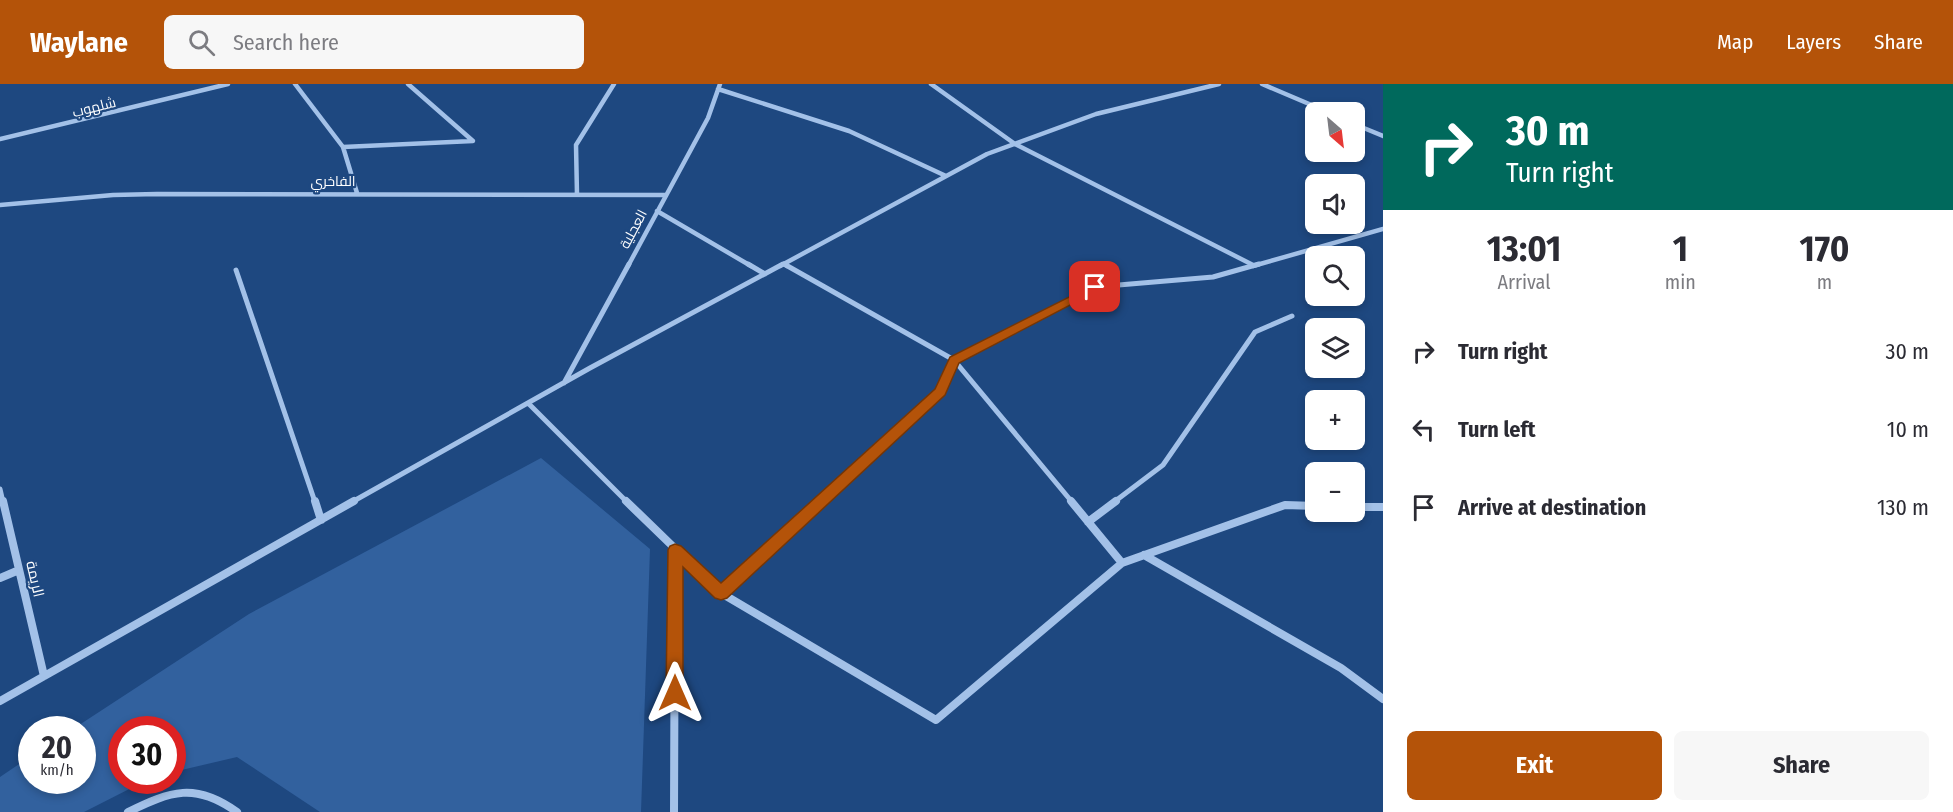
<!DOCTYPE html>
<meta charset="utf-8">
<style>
:root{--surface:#fff;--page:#f7f7f7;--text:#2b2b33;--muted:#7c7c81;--accent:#b45309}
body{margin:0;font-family:"Fira Sans Condensed",Cairo,sans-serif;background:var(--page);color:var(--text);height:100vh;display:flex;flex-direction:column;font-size:22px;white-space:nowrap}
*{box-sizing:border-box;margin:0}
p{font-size:20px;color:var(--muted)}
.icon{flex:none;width:33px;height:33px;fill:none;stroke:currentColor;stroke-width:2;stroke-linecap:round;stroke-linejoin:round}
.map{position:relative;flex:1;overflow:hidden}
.side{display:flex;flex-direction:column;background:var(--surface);width:570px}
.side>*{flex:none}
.guide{background:#00695c;color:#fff;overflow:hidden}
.needle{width:39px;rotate:152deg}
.tools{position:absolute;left:1305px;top:18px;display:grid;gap:12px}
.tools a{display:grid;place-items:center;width:60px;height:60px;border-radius:9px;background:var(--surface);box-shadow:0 3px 9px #0003;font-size:30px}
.speed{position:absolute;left:18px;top:632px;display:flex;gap:12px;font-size:30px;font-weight:700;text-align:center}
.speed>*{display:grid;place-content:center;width:78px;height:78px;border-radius:50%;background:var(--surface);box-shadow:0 3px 9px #0003;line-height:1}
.speed small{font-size:15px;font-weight:400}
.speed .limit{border:9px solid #d22;background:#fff;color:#111}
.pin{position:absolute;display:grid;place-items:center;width:51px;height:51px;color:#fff;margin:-26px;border-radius:12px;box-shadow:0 3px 9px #0006}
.me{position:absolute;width:66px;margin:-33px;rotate:0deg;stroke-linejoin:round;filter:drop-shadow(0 0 4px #0008)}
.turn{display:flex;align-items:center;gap:21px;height:126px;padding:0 24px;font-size:27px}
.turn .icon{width:78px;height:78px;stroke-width:2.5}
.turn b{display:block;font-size:42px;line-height:51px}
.eta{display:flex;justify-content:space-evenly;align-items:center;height:102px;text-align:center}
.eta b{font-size:36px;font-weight:700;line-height:42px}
.action{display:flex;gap:12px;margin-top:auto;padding:12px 24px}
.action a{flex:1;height:69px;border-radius:9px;background:var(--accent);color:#fff;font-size:24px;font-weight:700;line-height:69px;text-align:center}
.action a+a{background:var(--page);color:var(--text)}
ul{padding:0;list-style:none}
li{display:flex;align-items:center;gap:18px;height:78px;padding:0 24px}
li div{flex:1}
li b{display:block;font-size:22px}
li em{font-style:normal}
header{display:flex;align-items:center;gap:36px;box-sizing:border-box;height:84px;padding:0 30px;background:var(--accent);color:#fff}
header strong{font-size:28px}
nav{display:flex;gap:33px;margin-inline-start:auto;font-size:21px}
.search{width:420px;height:54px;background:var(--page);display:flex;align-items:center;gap:15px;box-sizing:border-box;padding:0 21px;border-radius:9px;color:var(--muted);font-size:22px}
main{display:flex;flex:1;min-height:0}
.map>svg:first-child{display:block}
.green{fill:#32619e}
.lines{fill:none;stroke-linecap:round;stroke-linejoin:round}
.street-far2{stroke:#a3c1e8;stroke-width:4.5}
.street-far1{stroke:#a3c1e8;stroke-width:5}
.street{stroke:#a3c1e8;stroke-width:8}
.route{fill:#b45309;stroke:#753606;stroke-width:1.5}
.labels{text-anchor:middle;stroke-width:4.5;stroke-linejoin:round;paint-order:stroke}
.far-street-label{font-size:14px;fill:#fff;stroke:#1e4880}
.street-label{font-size:15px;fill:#fff;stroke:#1e4880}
</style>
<header>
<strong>Waylane</strong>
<div class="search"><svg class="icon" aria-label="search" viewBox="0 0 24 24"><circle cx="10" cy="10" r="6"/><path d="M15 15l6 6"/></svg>Search here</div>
<nav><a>Map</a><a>Layers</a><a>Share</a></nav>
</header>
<main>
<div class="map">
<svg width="1383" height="728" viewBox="0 0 1383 728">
<rect width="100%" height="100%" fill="#1e4880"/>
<!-- green -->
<path class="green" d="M541,374L650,465L641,728H320L237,673L173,688L172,645H122V696H147L84,728H0V693L31,672L32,696H82V645H73L249,530Z"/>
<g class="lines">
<!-- street-far2 -->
<path class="street-far2" d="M295,0L343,63L357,109
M931,0L1015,60L1253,181
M1262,0L1328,28
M718,5L849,47L946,92
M1354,40L1383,52
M0,55L228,0
M343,63L473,57L408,0
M577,111L576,61L614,0
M0,121L113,111L157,110L666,111
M657,127L751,182
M784,180L787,182
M628,182L708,34L720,0
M780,182L987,70L1096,30L1219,0
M1253,182L1383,145"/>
<!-- street-far1 -->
<path class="street-far1" d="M748,180L765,190
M784,180L954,276L1072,418
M236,186L315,418
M564,299L629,180
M528,319L627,418
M0,405L3,418
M352,418L590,284L783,180
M820,418L940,308L954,276L1095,203L1213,193L1259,180
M1114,418L1163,381L1255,248L1292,232"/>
<!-- street -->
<path class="street" d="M3,417L44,592
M315,417L321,436
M626,417L721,509L936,636L1122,479L1285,421L1316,422
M1071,417L1122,479
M1354,423H1383
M1088,438L1116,417
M1144,471L1341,584L1383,615
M0,494L19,486
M721,509L821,417
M0,617L354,417
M128,728C171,707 195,698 237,728
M674,728L675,466"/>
</g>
<!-- route -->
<path class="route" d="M1095,200L1099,201V206L959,279L945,311L727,514L721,516L715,514L683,483V609L681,615L675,617L668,615L666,609L668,466L670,462L675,460L681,462L721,499L935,305L950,273Z"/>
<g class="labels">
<!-- far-street labels -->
<g class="far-street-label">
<text transform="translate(94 23) rotate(-14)" y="5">شلهوب</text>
<text x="333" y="102">الفاخري</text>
<text transform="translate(633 145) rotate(-62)" y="5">العجلية</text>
</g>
<!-- street labels -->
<g class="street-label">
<text transform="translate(35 495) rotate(77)" y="5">الريمة</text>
</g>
</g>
</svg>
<div class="tools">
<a><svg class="needle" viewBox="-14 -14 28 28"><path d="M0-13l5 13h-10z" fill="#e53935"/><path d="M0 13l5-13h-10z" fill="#7c7c81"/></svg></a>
<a><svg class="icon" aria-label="sound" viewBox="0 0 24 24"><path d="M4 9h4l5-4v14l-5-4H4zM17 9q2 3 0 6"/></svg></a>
<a><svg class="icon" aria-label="search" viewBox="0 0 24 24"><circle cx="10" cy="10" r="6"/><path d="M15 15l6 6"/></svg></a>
<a><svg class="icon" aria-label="layers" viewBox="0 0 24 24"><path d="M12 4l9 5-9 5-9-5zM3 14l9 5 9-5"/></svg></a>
<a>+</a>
<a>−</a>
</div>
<div class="speed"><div>20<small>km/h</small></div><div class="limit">30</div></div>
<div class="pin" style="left:1095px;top:203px;background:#d93025"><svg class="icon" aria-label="arrive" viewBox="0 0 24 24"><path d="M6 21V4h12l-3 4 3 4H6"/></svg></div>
<svg class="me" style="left:675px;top:609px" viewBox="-20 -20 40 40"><path d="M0-17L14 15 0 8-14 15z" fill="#b45309" stroke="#fff" stroke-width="4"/></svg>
</div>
<section class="side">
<div class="guide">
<div class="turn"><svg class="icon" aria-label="right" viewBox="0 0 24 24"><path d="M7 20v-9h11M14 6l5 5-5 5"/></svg><div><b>30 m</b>Turn right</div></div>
</div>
<div class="eta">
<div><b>13:01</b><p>Arrival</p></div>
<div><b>1</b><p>min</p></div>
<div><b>170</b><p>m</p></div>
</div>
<ul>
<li><svg class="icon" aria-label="right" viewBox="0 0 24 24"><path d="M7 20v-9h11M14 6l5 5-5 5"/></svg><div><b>Turn right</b></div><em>30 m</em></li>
<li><svg class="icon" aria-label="left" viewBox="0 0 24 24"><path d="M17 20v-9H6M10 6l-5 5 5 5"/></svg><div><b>Turn left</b></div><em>10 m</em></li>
<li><svg class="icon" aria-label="arrive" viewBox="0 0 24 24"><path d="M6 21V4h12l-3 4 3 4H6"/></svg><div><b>Arrive at destination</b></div><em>130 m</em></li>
</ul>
<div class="action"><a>Exit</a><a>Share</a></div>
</section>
</main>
